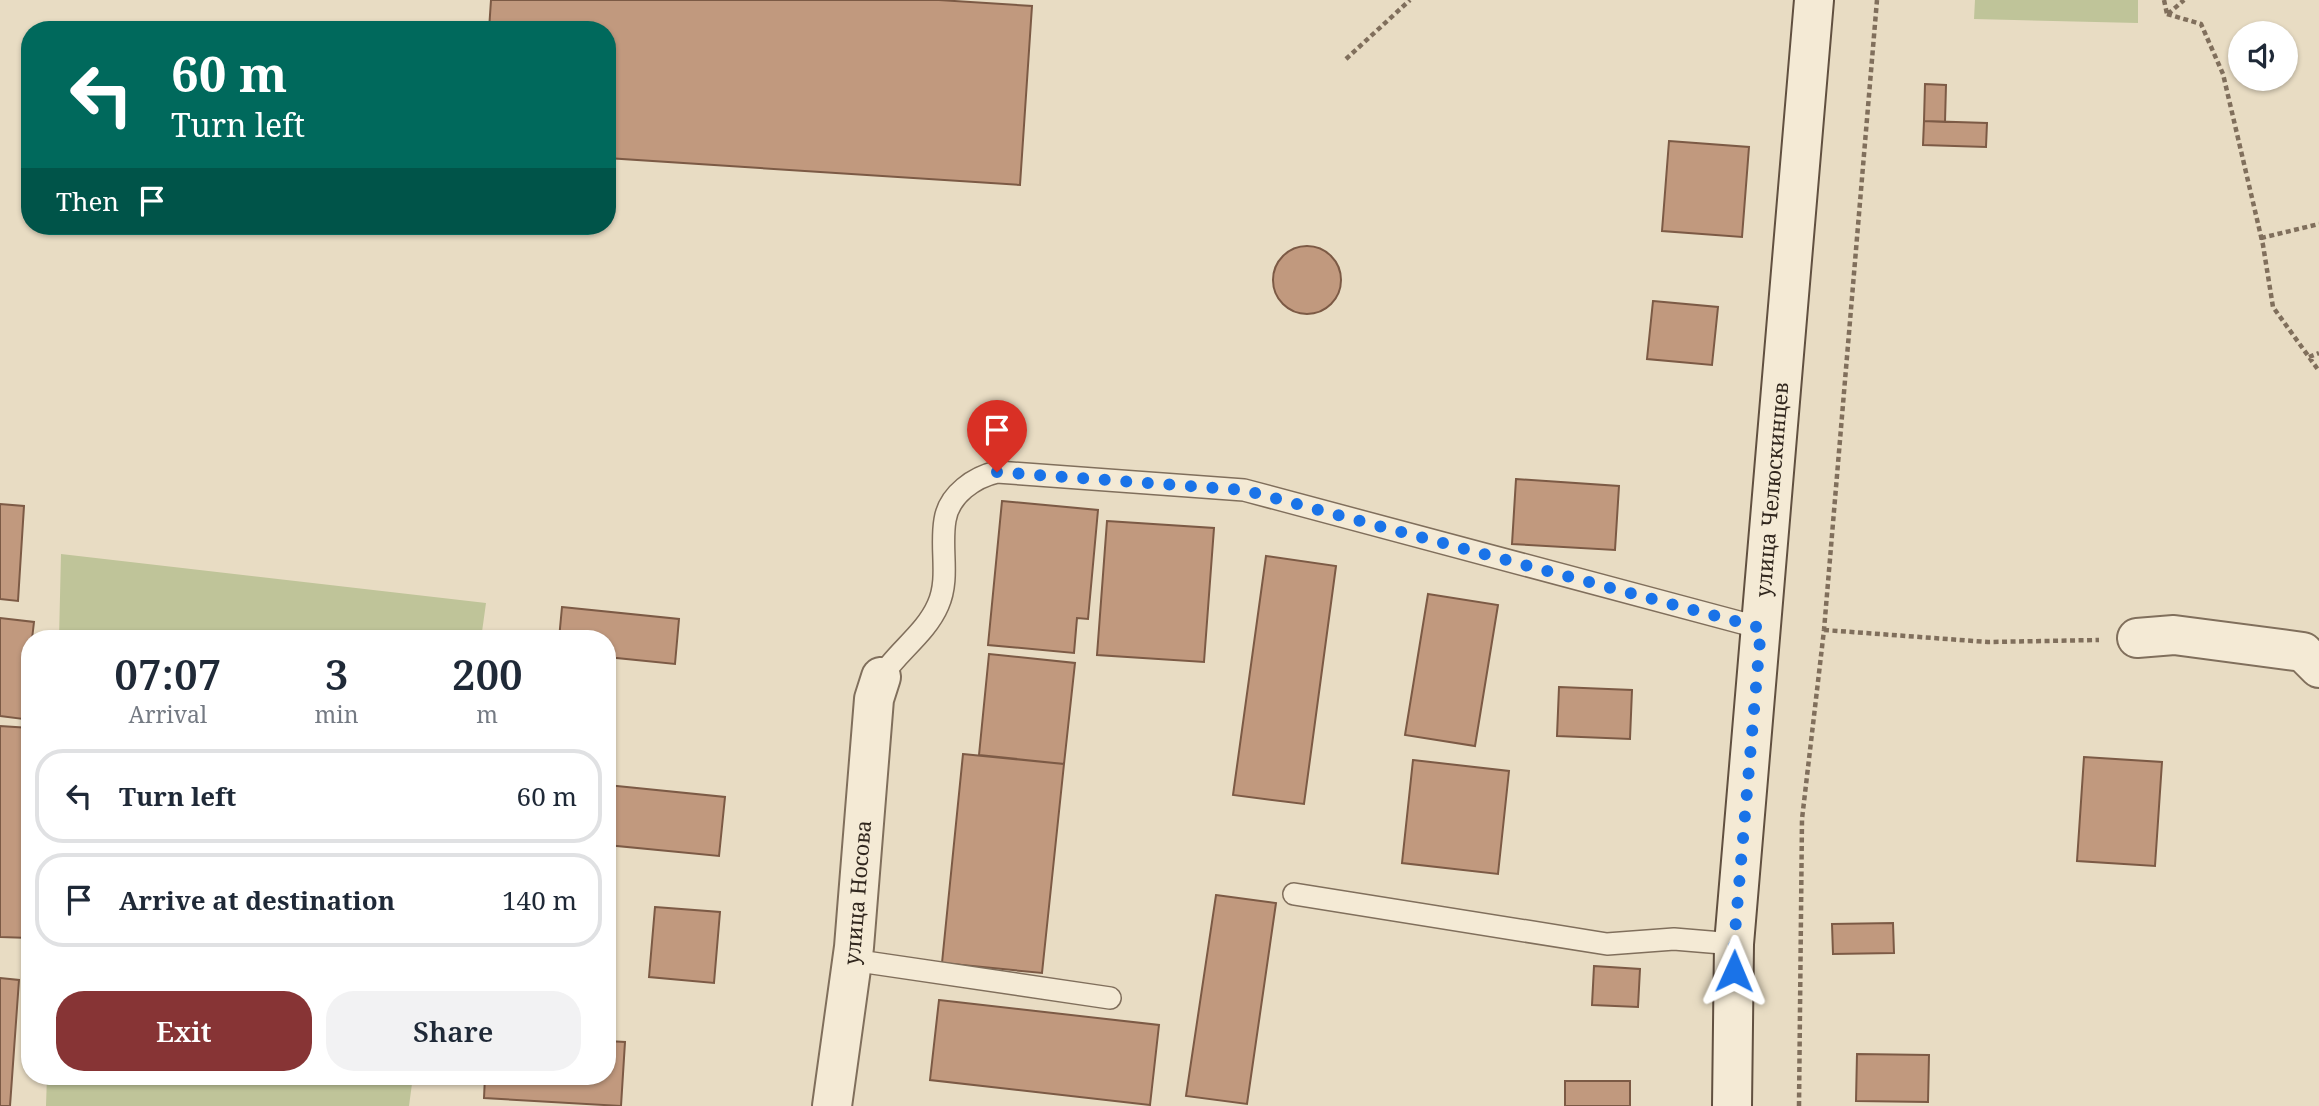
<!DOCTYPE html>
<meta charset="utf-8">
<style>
:root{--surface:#fff;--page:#f2f2f3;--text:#1f2937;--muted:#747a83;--line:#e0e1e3;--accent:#873435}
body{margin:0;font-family:"Noto Serif",serif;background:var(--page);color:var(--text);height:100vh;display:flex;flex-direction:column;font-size:26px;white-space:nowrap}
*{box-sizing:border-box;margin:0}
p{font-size:23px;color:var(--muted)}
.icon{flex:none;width:38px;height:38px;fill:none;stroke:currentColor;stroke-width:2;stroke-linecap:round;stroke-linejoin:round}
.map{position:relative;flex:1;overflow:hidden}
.side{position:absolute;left:21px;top:630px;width:595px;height:455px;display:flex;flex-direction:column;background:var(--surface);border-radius:28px;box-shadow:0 2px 5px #0004}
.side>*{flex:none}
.hud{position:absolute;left:21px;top:21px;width:595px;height:214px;border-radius:28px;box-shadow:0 2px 5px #0004;background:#00695c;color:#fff;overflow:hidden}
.tools{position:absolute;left:2228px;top:21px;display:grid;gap:14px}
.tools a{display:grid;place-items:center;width:70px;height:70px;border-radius:50%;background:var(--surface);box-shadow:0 2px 5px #0004;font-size:35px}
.pin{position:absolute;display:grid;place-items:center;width:60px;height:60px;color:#fff;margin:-72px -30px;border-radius:50% 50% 50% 0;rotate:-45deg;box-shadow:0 0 7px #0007}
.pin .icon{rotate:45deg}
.me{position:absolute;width:77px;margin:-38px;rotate:1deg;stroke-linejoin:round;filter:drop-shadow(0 0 5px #0008)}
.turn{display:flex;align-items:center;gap:24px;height:147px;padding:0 35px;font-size:32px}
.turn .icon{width:91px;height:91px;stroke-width:2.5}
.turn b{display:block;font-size:49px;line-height:60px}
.then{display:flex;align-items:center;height:66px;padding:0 35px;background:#0003;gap:14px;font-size:26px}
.eta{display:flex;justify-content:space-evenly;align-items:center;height:119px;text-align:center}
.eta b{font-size:42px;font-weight:600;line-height:49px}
.action{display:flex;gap:14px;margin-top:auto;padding:14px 35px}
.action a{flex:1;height:80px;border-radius:28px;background:var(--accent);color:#fff;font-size:28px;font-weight:600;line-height:80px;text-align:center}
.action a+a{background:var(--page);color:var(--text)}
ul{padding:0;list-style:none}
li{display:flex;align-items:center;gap:21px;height:94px;margin:0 14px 10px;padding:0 21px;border:4px solid var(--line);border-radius:28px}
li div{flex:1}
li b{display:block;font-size:26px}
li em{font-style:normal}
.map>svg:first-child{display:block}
.green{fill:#bfc499}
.building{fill:#c1997e;stroke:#7c5a45;stroke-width:2}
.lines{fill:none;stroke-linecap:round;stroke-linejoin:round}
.lane-casing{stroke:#806f5c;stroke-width:24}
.street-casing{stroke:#806f5c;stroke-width:42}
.secondary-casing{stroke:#615040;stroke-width:42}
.path{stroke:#806f5c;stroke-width:4.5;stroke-dasharray:5 3.5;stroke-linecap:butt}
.lane{stroke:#f4ead5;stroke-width:21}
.street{stroke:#f4ead5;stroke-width:38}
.secondary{stroke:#f4ead5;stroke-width:38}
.route{stroke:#1a73e8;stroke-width:12;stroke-dasharray:0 21.6}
.labels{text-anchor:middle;stroke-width:5;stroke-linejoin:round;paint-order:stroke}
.street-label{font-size:21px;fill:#31271e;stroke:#f0e7d2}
</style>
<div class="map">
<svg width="2319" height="1106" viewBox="0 0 2319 1106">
<rect width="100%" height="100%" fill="#e8dcc3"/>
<!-- green -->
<path class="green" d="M1975,0H2138V23L1974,19Z
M61,554L486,603L481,639H59Z
M47,1076H413L409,1106H46Z"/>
<!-- building -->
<path class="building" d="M491,0H939L1032,6L1020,185L607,158V30H489Z
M1925,84L1946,85L1945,122L1924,121Z
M1924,121L1987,123L1986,147L1923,145Z
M1669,141L1749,147L1742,237L1662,231Z
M1273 280a34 34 0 1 1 68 0a34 34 0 1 1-68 0Z
M1653,301L1718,307L1712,365L1647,359Z
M1516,479L1619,486L1615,550L1512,544Z
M1002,501L1098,510L1088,619L1077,618L1074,653L988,645Z
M0,504L24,506L18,601L0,599Z
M1107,521L1214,528L1204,662L1097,655Z
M1266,556L1336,566L1304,804L1233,795Z
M1428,594L1498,605L1475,746L1405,735Z
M562,607L679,619L675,664L607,657V639H559Z
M0,618L34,622L32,639H30V662L23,719L0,716Z
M989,654L1075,663L1064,764L979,755Z
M1559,687L1632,690L1630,739L1557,736Z
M0,726L30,728V938L0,937Z
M963,754L1064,764L1042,973L942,963Z
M2084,757L2162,762L2155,866L2077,861Z
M1413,760L1509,771L1498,874L1402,863Z
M607,785L725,797L719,856L607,845Z
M1216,895L1276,903L1247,1104L1186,1096Z
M655,907L720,912L714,983L649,977Z
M1893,923L1894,953L1833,954L1832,924Z
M1594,966L1640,969L1638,1007L1592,1005Z
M0,978L19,980L10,1106H0Z
M939,1000L1159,1025L1150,1105L930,1080Z
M607,1041L625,1042L621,1106L484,1098L485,1076H607Z
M1857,1054L1929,1055L1928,1102L1856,1101Z
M1565,1081H1630V1106H1565Z"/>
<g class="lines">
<!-- lane casing -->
<g class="lane-casing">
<path id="lane" d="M881,677C897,652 926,633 938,605C950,578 940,549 945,520C949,494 975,477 997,472L1244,490L1761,628
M1294,894L1607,944L1674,939L1734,944
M852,960L1110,998"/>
</g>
<!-- street casing -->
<g class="street-casing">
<g id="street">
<path d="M2137,638L2174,635L2303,652L2319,668"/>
<path id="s1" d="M832,1106L854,947L874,699L881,677"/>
</g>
</g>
<!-- secondary casing -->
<g class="secondary-casing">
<g id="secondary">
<path id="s2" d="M1732,1106L1734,944L1814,0"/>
</g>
</g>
<!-- path -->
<path class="path" d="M2164,0L2167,14
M2167,14L2201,24L2223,74L2263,245L2273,307L2319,371
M2168,14L2184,0
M1346,59L1410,0
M2261,238L2319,224
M2309,357L2319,353
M1824,630L1988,642L2099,640
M1799,1106L1802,819L1824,630L1877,0"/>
<!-- lane -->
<use href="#lane" class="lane"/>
<!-- street -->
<use href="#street" class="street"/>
<!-- secondary -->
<use href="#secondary" class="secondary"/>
</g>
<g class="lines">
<!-- route -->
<path class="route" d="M997,472L1244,490L1761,628L1734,944V971"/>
</g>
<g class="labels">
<!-- street labels -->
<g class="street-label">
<text dy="7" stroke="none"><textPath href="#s2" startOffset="618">улица Челюскинцев</textPath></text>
<text dy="7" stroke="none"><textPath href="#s1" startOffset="215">улица Носова</textPath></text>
</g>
</g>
</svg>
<div class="tools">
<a><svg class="icon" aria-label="sound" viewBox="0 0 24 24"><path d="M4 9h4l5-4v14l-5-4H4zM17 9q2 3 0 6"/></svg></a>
</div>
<div class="pin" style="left:997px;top:472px;background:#d93025"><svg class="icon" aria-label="arrive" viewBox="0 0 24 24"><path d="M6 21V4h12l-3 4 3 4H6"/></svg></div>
<svg class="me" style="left:1734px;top:971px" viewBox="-20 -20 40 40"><path d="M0-17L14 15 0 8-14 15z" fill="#1a73e8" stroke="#fff" stroke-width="4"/></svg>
<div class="hud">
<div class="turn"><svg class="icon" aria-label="left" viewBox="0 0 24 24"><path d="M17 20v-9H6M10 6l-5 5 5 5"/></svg><div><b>60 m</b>Turn left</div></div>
<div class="then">Then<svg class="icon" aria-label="arrive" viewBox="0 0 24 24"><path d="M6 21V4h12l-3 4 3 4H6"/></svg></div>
</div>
<section class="side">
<div class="eta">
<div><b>07:07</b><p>Arrival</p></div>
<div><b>3</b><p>min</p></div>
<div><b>200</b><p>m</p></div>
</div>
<ul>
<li><svg class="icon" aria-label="left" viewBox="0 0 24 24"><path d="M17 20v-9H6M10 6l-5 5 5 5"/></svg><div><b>Turn left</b></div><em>60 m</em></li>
<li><svg class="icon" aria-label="arrive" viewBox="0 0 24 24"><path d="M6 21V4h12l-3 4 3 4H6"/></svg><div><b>Arrive at destination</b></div><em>140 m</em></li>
</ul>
<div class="action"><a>Exit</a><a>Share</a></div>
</section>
</div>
